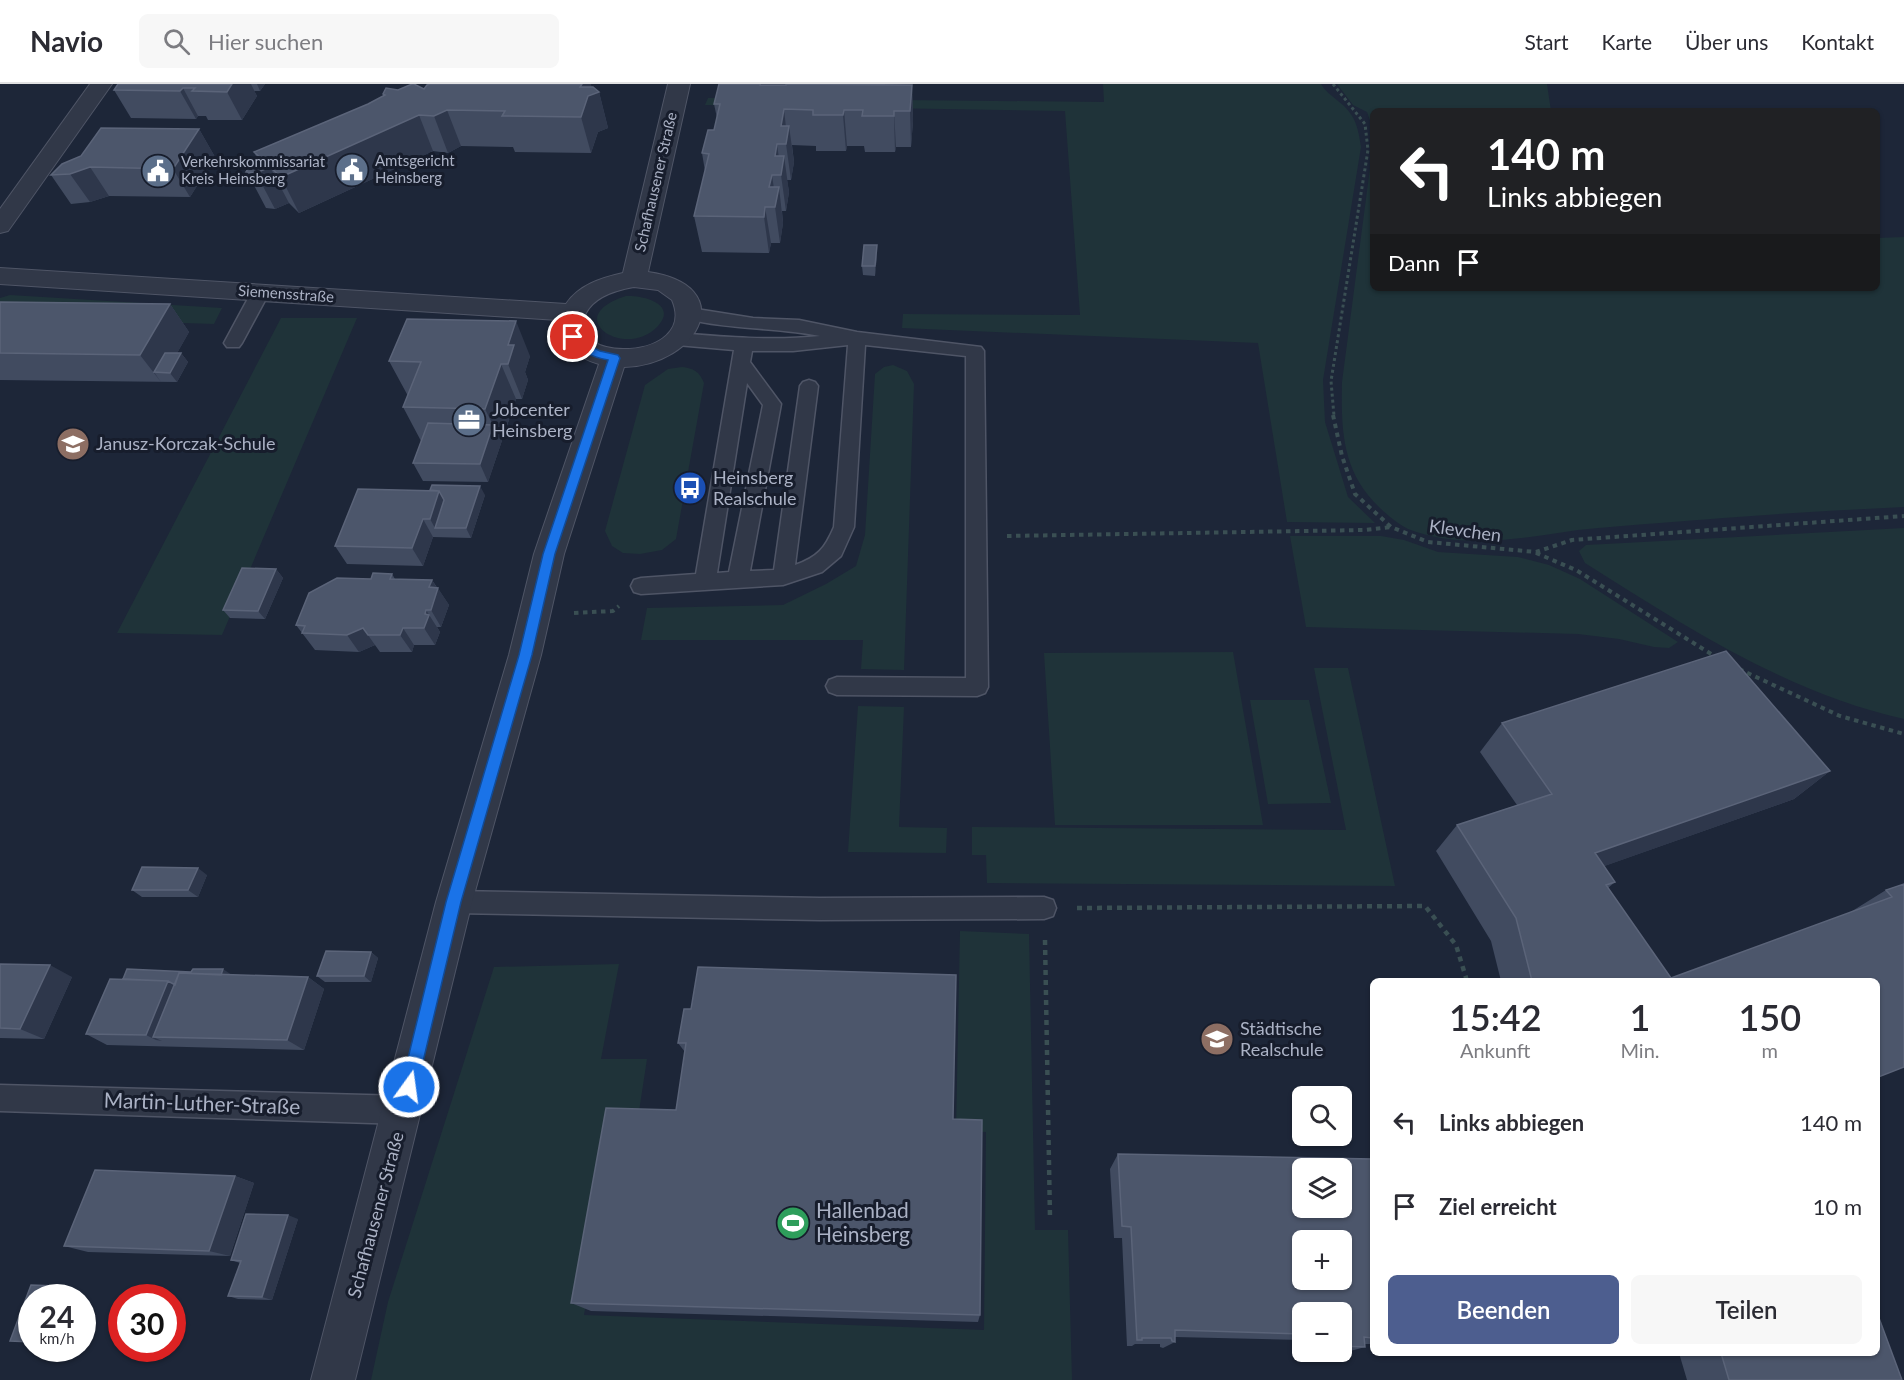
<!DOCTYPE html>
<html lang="de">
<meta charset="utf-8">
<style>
:root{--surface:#fff;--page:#f7f7f7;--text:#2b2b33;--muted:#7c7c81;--line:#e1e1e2;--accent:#4d5e8f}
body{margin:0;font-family:Lato,sans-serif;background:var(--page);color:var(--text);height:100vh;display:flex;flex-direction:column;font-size:22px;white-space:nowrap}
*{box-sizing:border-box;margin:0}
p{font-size:20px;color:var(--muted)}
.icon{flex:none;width:33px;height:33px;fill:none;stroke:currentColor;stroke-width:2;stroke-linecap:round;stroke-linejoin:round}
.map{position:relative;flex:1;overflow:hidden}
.panel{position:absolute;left:1370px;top:894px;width:510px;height:378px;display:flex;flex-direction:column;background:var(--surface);border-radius:9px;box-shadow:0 2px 4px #0004}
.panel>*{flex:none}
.hud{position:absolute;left:1370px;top:24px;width:510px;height:183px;border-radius:9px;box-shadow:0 2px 4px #0004;background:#202124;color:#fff;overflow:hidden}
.fabs{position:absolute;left:1292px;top:1002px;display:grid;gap:12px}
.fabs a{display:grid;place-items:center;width:60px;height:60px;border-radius:9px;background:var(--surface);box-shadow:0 2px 4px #0004;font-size:30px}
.speed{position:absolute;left:18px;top:1200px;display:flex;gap:12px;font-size:30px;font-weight:700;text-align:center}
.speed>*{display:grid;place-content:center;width:78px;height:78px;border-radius:50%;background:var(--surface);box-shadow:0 2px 4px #0004;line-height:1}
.speed small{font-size:15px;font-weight:400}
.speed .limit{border:9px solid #d22;background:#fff;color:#111}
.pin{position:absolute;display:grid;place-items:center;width:51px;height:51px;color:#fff;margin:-26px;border:3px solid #fff;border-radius:50%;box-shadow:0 2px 6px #0007}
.me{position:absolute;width:66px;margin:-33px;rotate:14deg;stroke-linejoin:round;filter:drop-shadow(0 0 4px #0008)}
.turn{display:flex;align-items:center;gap:21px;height:126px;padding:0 18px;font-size:27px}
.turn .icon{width:78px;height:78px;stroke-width:2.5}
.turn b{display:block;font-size:42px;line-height:51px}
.then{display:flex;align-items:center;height:57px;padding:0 18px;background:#0003;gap:12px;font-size:22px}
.eta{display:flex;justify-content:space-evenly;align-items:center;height:102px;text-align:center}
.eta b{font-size:36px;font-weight:600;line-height:42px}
.action{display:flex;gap:12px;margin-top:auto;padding:12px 18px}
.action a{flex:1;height:69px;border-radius:9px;background:var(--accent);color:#fff;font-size:24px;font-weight:600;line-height:69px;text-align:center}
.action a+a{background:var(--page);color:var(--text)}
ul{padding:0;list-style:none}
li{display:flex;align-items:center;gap:18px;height:84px;padding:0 18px}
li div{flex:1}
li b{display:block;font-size:22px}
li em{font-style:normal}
header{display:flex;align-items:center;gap:36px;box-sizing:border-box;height:84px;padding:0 30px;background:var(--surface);border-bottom:2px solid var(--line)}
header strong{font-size:28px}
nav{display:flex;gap:33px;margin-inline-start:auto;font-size:21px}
.search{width:420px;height:54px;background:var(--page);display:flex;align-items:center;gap:15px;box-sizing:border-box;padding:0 21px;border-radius:9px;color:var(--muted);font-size:22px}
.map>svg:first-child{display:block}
.green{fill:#1f3339}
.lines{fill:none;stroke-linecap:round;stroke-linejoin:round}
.service-casing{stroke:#4f5566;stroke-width:3}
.minor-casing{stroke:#4f5566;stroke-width:2}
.path-far2{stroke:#3a4f53;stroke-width:3;stroke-dasharray:3 3;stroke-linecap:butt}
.path-far1{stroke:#3a4f53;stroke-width:4;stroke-dasharray:4.5 4.5;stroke-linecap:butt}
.path{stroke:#3a4f53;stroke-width:4.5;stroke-dasharray:5 5;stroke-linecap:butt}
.service{fill:#313848;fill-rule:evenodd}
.minor{fill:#313848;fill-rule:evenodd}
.wall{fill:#414b60}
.shaded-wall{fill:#2e374b}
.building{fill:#4c566b;stroke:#5b6479;stroke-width:1.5;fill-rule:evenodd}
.route{fill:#1a73e8;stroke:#114b97;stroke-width:1.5}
.labels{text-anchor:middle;stroke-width:6;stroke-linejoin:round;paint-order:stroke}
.far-poi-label{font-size:15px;fill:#abb2c5;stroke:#171d2c;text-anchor:start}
.far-street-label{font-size:15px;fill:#abb2c5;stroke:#171d2c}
.poi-label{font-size:18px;fill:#abb2c5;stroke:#171d2c;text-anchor:start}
.street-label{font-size:18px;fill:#abb2c5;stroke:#171d2c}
.near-street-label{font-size:21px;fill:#abb2c5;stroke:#171d2c}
.near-poi-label{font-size:21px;fill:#abb2c5;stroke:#171d2c;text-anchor:start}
</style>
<header>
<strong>Navio</strong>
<div class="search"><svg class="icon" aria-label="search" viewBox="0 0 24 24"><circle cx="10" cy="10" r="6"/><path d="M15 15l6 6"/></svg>Hier suchen</div>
<nav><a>Start</a><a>Karte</a><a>Über uns</a><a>Kontakt</a></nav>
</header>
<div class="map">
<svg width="1904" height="1296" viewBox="0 0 1904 1296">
<rect width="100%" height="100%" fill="#1d2638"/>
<!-- green -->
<path class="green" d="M1103,0H1321C1325,7 1331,11 1338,17C1355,30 1358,42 1361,63L1323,296L1325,338L1348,413L1375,439L1287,438L1258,259L902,244L903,230L1080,231L1065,27L705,21L708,14L1104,18Z
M1337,0H1547L1551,27H1372V42L1367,28L1353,21Z
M1372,69V204H1876L1877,154L1904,153V423C1822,427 1741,432 1660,439C1633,441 1605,443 1578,446C1523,454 1462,466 1408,445C1398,440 1387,431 1379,423C1342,388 1341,346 1342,298Z
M10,211L222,224L214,240L0,233V214Z
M626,212C643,211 679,220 657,243C625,276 559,233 626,212Z
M281,234H357L222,551L117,549Z
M893,281L907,287L914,300L904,586L861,585L863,556H641L647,524L783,521L826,500L856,482L865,451L875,290L884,283Z
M682,283C693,284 700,288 704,299L676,455L662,466L640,470L623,469L612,462L605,447L645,301L668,285Z
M1904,444V635C1787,609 1685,542 1585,479L1579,467L1586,461Z
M1290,452H1381L1404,456L1438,468L1518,473L1549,481L1580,495L1678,558L1669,564L1654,563L1619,555L1578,550L1306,543Z
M1233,568L1263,741H1055L1044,569Z
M1314,584H1348L1395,802L987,799L986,771H972V743L1346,746Z
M1250,616H1309L1331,719L1268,720Z
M858,622L904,623L899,743L947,744L946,769L848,768Z
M960,847L1029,850L1035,1146H1068L1072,1296H371L388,1218L494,883L619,880L601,975H647L638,1034L618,1035L584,1231L984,1246L986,1048L956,1047Z"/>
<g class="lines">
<!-- service casing -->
<g class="service-casing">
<path id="service" d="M260,203L266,205L269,209L242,259L239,263H227L224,259L251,209L254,205Z
M690,224L753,234L799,236L857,248L981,263L984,267L988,603L985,609L977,612L837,611L829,608L826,602L829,596L837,593L966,594V272L865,261L854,443L841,472L822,488L783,501L641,510L634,508L631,502L634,496L641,494L696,490L734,266L677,261L671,259L668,255L671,251L677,249C725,253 772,257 820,252C775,243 728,246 684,234L681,230L684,226ZM848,261L834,443C825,464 818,473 795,481L818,302L815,298L809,296L803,298L800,302L774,486L750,487L781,320L750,278L752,267H793ZM747,299L763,321L729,488L717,489Z
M454,807L820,814L1044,813L1053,816L1056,824L1053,832L1044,835L820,836L454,829L445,826L442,818L445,810Z
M0,1001L403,1012L413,1016L417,1026L413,1036L403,1040L0,1027Z"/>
</g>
<!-- minor casing -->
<g class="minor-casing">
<path id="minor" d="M90,0H112L8,147L0,149V125Z
M668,0H690L648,188C740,201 700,281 624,283L564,470L541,571L472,818L355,1296H311L436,818L509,571L534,470L599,280C578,274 557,261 558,236L0,200V184L566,220C579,201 601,194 623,189ZM634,203L658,206L672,216C699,278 561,280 586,229C595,212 617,206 634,203Z"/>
</g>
<!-- path-far2 -->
<path class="path-far2" d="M1333,0L1365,40L1368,66L1331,297L1334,332"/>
<!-- path-far1 -->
<path class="path-far1" d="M1333,331L1342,372L1355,410L1391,443L1428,458L1536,468L1572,456L1904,432
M1007,452L1364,446L1391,443
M1536,469L1576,486L1716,573
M574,529L613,527L619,522
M1739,585L1840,632L1904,650"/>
<!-- path -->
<path class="path" d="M1077,824L1425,822L1456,861L1467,897
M1045,856L1050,1134"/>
<!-- service -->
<use href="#service" class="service"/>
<!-- minor -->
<use href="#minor" class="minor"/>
</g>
<!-- wall -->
<path class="wall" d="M118,0H265L260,7H254L257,12L242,36H208L206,32H198L196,35L131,34L114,6Z
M430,0H591V3L599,8L608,44L598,48L591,69L515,68L513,63L461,62L448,69L433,67L299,129L289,119L275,125L266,124L245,84L259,78L254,68L368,20L384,12L383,10L398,6L424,5Z
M719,0H761V1H912L913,37L911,63H896L895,68H865L864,62H847L846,67H816V62L792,61L794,78L791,96H787L789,108L786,127H782L783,139L780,159H771L769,169L702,168L694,132L705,87L702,69L714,46L717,34L714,20Z
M199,45L215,73L190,113L109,112L90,118L71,120L51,91Z
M877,171L875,192L863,191L862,182Z
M0,218L170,220L189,248L177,269H181L188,278L177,298L0,296Z
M530,272L525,288L528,296L522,315H516L488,398L423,397L413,379L421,357L403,323L408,312L389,277Z
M485,411L471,454L433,453L423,482L347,480L335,462Z
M276,485L283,494L265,535L230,534L223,526Z
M392,490L395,495L432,496L449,521L441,543H437L440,548L435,561H414L412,568H380L375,561L359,568L315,566L296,541L371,495Z
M1502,639L1830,687L1794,715L1604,782L1615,798L1608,804L1671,894L1849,829L1886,806L1904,800L1876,897H1501L1491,857L1436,767L1457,741L1517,721L1480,668Z
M207,791L198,813H142L132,806Z
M371,868L378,874L371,898H325L317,892Z
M0,880L72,893L44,955L0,954Z
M232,891L308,893L324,905L304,966L107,961L86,950L123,895Z
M684,925L953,1035L980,1231L978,1238L591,1227L571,1219L676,1026L685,968L678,959Z
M1118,1070L1372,1075V1260H1364L1365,1263L1343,1269L1311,1268H1341V1228H1302V1256L1175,1253V1258L1163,1264L1160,1263V1260H1135L1132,1262H1127L1122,1154H1114L1110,1085Z
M235,1092L254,1099L230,1172L88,1168L64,1162Z
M298,1135L272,1216L238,1215L228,1212L240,1179L231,1176Z
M1594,1269H1616L1599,1272H1594Z
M1679,1269H1876L1902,1296H1687Z"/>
<!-- shaded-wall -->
<path class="shaded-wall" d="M232,0H251L257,12L242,36L227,8Z
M257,0H265L260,7Z
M582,0H591L593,10L599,8L608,44L598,48L591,69L581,33L580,3Z
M912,1L913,37L911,63L910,27Z
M183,4L198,32L196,35L180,7Z
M784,25L787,53L789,42L794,78L791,96L786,60L781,42Z
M447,26L461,62L448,69L434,32Z
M844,26L847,62L846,67L843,31Z
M894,27L896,63L895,68L894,32Z
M419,31L433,67L299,129L281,93Z
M199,45L215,73L190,113L173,85Z
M777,60L781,89L784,72L789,108L786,127L781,91L775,72Z
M90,83L109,112L90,118L70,90Z
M270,83L289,119L275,125L256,89Z
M772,91L776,119L779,103L783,139L780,159L775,123L769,103Z
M765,123L771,159L769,169L764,133Z
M877,161V171L875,192V182Z
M170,220L189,248L166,289L154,288L161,298L140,271Z
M516,237L530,272L525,288L528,296L522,315L508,280V261Z
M181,269L188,278L177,298L170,289Z
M501,280L516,315L488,398L480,380L493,341L485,325Z
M480,402L485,411L471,454L466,444Z
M439,407L449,425L435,444L430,435Z
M423,435L433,453L423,482L412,464Z
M276,485L283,494L265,535L258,527Z
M432,496L438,506V504L449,521L441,543L431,526L429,503Z
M426,526L440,548L435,561L424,544L425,530Z
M363,544L375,561L359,568L347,551Z
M403,544L414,561L412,568L400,551Z
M1830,687L1794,715L1568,795L1595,769Z
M198,784L207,791L198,813L188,806Z
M371,868L378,874L371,898L364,892Z
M50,881L72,893L44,955L20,945Z
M223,885L232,891L219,896Z
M308,893L324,905L304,966L287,956Z
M168,897L184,906L153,953L162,957L156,956L146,951Z
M235,1092L254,1099L230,1172L209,1167Z
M288,1131L298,1135L272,1216L262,1213Z
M56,1202L69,1204L65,1214H51Z"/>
<!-- building -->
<path class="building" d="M118,0H232L227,8L192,7L195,4H183L180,7L114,6Z
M412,0H414L424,5L427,1L430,0H582L580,3H593L599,8L588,12L581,33L502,32L505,27L447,26L434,32L419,31L281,93L270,83L256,89L246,88L248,85L245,84L263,76L254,68L368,20L385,11L383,10L386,4L398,6Z
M719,0H760V1H786V0L912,1L910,27H894V32H862L863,26H844L843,31H813V26L784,25L781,42H789L786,60H777L775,72H784L781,91H772L769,103H779L775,123H765L764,133L694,132L709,70L702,69L708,46H714L720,20H714Z
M101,44L199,45L173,85L90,83L70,90L51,91L62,80L81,72Z
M864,161H877L875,182H862Z
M0,218L170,220L140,271L0,269Z
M407,235L516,237L508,261H514L508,280H501L485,325L403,323L421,278L389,277Z
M165,269H181L170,289L154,288Z
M428,339L493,341L480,380L413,379Z
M432,401L480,402L466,444H435L444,416L439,407L430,406Z
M358,405L439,407L430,435H423L412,464L335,462Z
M242,484L276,485L258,527L223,526Z
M373,489L392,490L390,495L432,496L429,503L438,504L431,526H426L425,530L429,531L424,544H403L400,551H368L363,544L347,551L302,549L305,542L296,541L309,509L337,494L371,495Z
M1726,567L1830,687L1595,769L1615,798L1606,801L1671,894L1892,813L1886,806L1904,800V983L1876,994V897H1532L1516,834L1457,741L1552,710L1502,639Z
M142,783L198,784L188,806H132Z
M326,867L371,868L364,892H317Z
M0,880L50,881L20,945L0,944Z
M698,883L956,891L953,1035L982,1036L980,1231L571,1219L606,1024L676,1026L686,959H678L684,925H691Z
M127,885L191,888L193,885H223L221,891L179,889L175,901L168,897L123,895Z
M179,889L308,893L287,956L153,953Z
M110,895L168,897L146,951L86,950Z
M1118,1070L1372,1075V1254L1364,1253L1365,1263L1341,1262V1228H1302V1250L1175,1246V1258L1172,1257L1171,1254H1142V1256H1137L1131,1143L1122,1142ZM1302,1084H1341V1124H1302ZM1302,1156H1341V1196H1302Z
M95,1086L235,1092L209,1167L64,1162Z
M246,1130L288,1131L262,1213L228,1212L241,1177L231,1176Z
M31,1201L56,1202L51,1214H32V1258L10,1257Z
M1876,1226L1902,1296H1729L1721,1269H1876Z"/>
<!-- route -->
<path class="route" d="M573,249L586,260L600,267L618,271L620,274L555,470L532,571L461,818L417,1003L415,1009L409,1011L403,1009L401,1003L446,818L519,571L543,470L608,276C591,273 579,267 568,253Z"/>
<!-- icons -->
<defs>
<g id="civic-disc" transform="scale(1.725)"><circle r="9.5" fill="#5c6f8a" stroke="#171d2c"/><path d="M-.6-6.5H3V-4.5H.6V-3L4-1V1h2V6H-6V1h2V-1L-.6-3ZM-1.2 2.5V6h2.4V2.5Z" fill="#fff"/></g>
<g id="office-disc" transform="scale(1.725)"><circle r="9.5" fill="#5c6f8a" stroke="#171d2c"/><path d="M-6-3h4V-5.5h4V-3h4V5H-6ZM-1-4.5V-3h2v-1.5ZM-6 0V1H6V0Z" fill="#fff"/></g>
<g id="school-disc" transform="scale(1.725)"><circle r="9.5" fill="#8d6e63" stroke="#171d2c"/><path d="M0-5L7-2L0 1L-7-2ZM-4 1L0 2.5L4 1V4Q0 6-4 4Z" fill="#fff"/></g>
<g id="bus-disc" transform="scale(1.725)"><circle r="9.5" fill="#1a4fb4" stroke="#171d2c"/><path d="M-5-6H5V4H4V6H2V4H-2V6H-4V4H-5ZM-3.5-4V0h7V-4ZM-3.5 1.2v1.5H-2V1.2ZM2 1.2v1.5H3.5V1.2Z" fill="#fff"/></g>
<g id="stadium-disc" transform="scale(1.725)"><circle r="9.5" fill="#2e9e5b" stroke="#171d2c"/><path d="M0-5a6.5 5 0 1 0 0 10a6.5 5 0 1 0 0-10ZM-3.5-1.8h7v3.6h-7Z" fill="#fff"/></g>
</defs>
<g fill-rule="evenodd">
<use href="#civic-disc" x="352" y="86"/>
<use href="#civic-disc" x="158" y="87"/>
<use href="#office-disc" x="469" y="336"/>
<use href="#school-disc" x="73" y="360"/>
<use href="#bus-disc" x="690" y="404"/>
<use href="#school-disc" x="1217" y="955"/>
<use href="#stadium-disc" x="793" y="1139"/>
</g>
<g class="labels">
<!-- far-poi labels -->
<g class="far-poi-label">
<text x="375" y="82">Amtsgericht<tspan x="375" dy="17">Heinsberg</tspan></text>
<text x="181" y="83">Verkehrskommissariat<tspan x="181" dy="17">Kreis Heinsberg</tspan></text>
</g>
<!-- far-street labels -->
<g class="far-street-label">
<text transform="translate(656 98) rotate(-77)" y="5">Schafhausener Straße</text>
<text transform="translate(286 210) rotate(4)" y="5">Siemensstraße</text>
</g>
<!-- poi labels -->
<g class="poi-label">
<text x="492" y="332">Jobcenter<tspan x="492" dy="21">Heinsberg</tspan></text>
<text x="96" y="366">Janusz-Korczak-Schule</text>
<text x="713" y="400">Heinsberg<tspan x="713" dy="21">Realschule</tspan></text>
<text x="1240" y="951">Städtische<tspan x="1240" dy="21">Realschule</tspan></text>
</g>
<!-- street labels -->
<g class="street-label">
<text transform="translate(1465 447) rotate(8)" y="6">Klevchen</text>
<text transform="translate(376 1131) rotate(-75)" y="6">Schafhausener Straße</text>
</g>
<!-- near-street labels -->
<g class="near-street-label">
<text transform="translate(202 1020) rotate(2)" y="7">Martin-Luther-Straße</text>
</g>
<!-- near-poi labels -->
<g class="near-poi-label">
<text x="816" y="1134">Hallenbad<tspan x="816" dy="24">Heinsberg</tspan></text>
</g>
</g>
</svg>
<div class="fabs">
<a><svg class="icon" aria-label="search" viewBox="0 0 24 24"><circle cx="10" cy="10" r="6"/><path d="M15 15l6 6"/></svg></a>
<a><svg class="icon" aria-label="layers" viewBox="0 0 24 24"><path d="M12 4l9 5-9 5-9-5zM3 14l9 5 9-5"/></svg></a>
<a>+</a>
<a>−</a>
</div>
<div class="speed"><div>24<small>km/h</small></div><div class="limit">30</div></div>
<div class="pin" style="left:573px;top:253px;background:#d93025"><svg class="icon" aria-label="arrive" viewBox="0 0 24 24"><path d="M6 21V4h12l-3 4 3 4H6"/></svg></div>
<svg class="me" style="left:409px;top:1003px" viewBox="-20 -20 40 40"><circle r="17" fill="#1a73e8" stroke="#fff" stroke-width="3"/><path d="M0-11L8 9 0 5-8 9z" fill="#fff"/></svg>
<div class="hud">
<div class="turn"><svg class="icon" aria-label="left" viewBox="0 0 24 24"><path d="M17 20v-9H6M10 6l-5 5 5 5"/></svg><div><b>140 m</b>Links abbiegen</div></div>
<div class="then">Dann<svg class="icon" aria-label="arrive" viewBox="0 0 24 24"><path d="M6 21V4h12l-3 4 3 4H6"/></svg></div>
</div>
<section class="panel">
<div class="eta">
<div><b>15:42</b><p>Ankunft</p></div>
<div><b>1</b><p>Min.</p></div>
<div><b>150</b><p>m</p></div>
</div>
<ul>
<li><svg class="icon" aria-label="left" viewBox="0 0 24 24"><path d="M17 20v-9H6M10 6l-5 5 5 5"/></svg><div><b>Links abbiegen</b></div><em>140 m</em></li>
<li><svg class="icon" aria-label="arrive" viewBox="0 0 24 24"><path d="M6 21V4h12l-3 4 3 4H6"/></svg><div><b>Ziel erreicht</b></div><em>10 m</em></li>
</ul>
<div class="action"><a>Beenden</a><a>Teilen</a></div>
</section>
</div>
